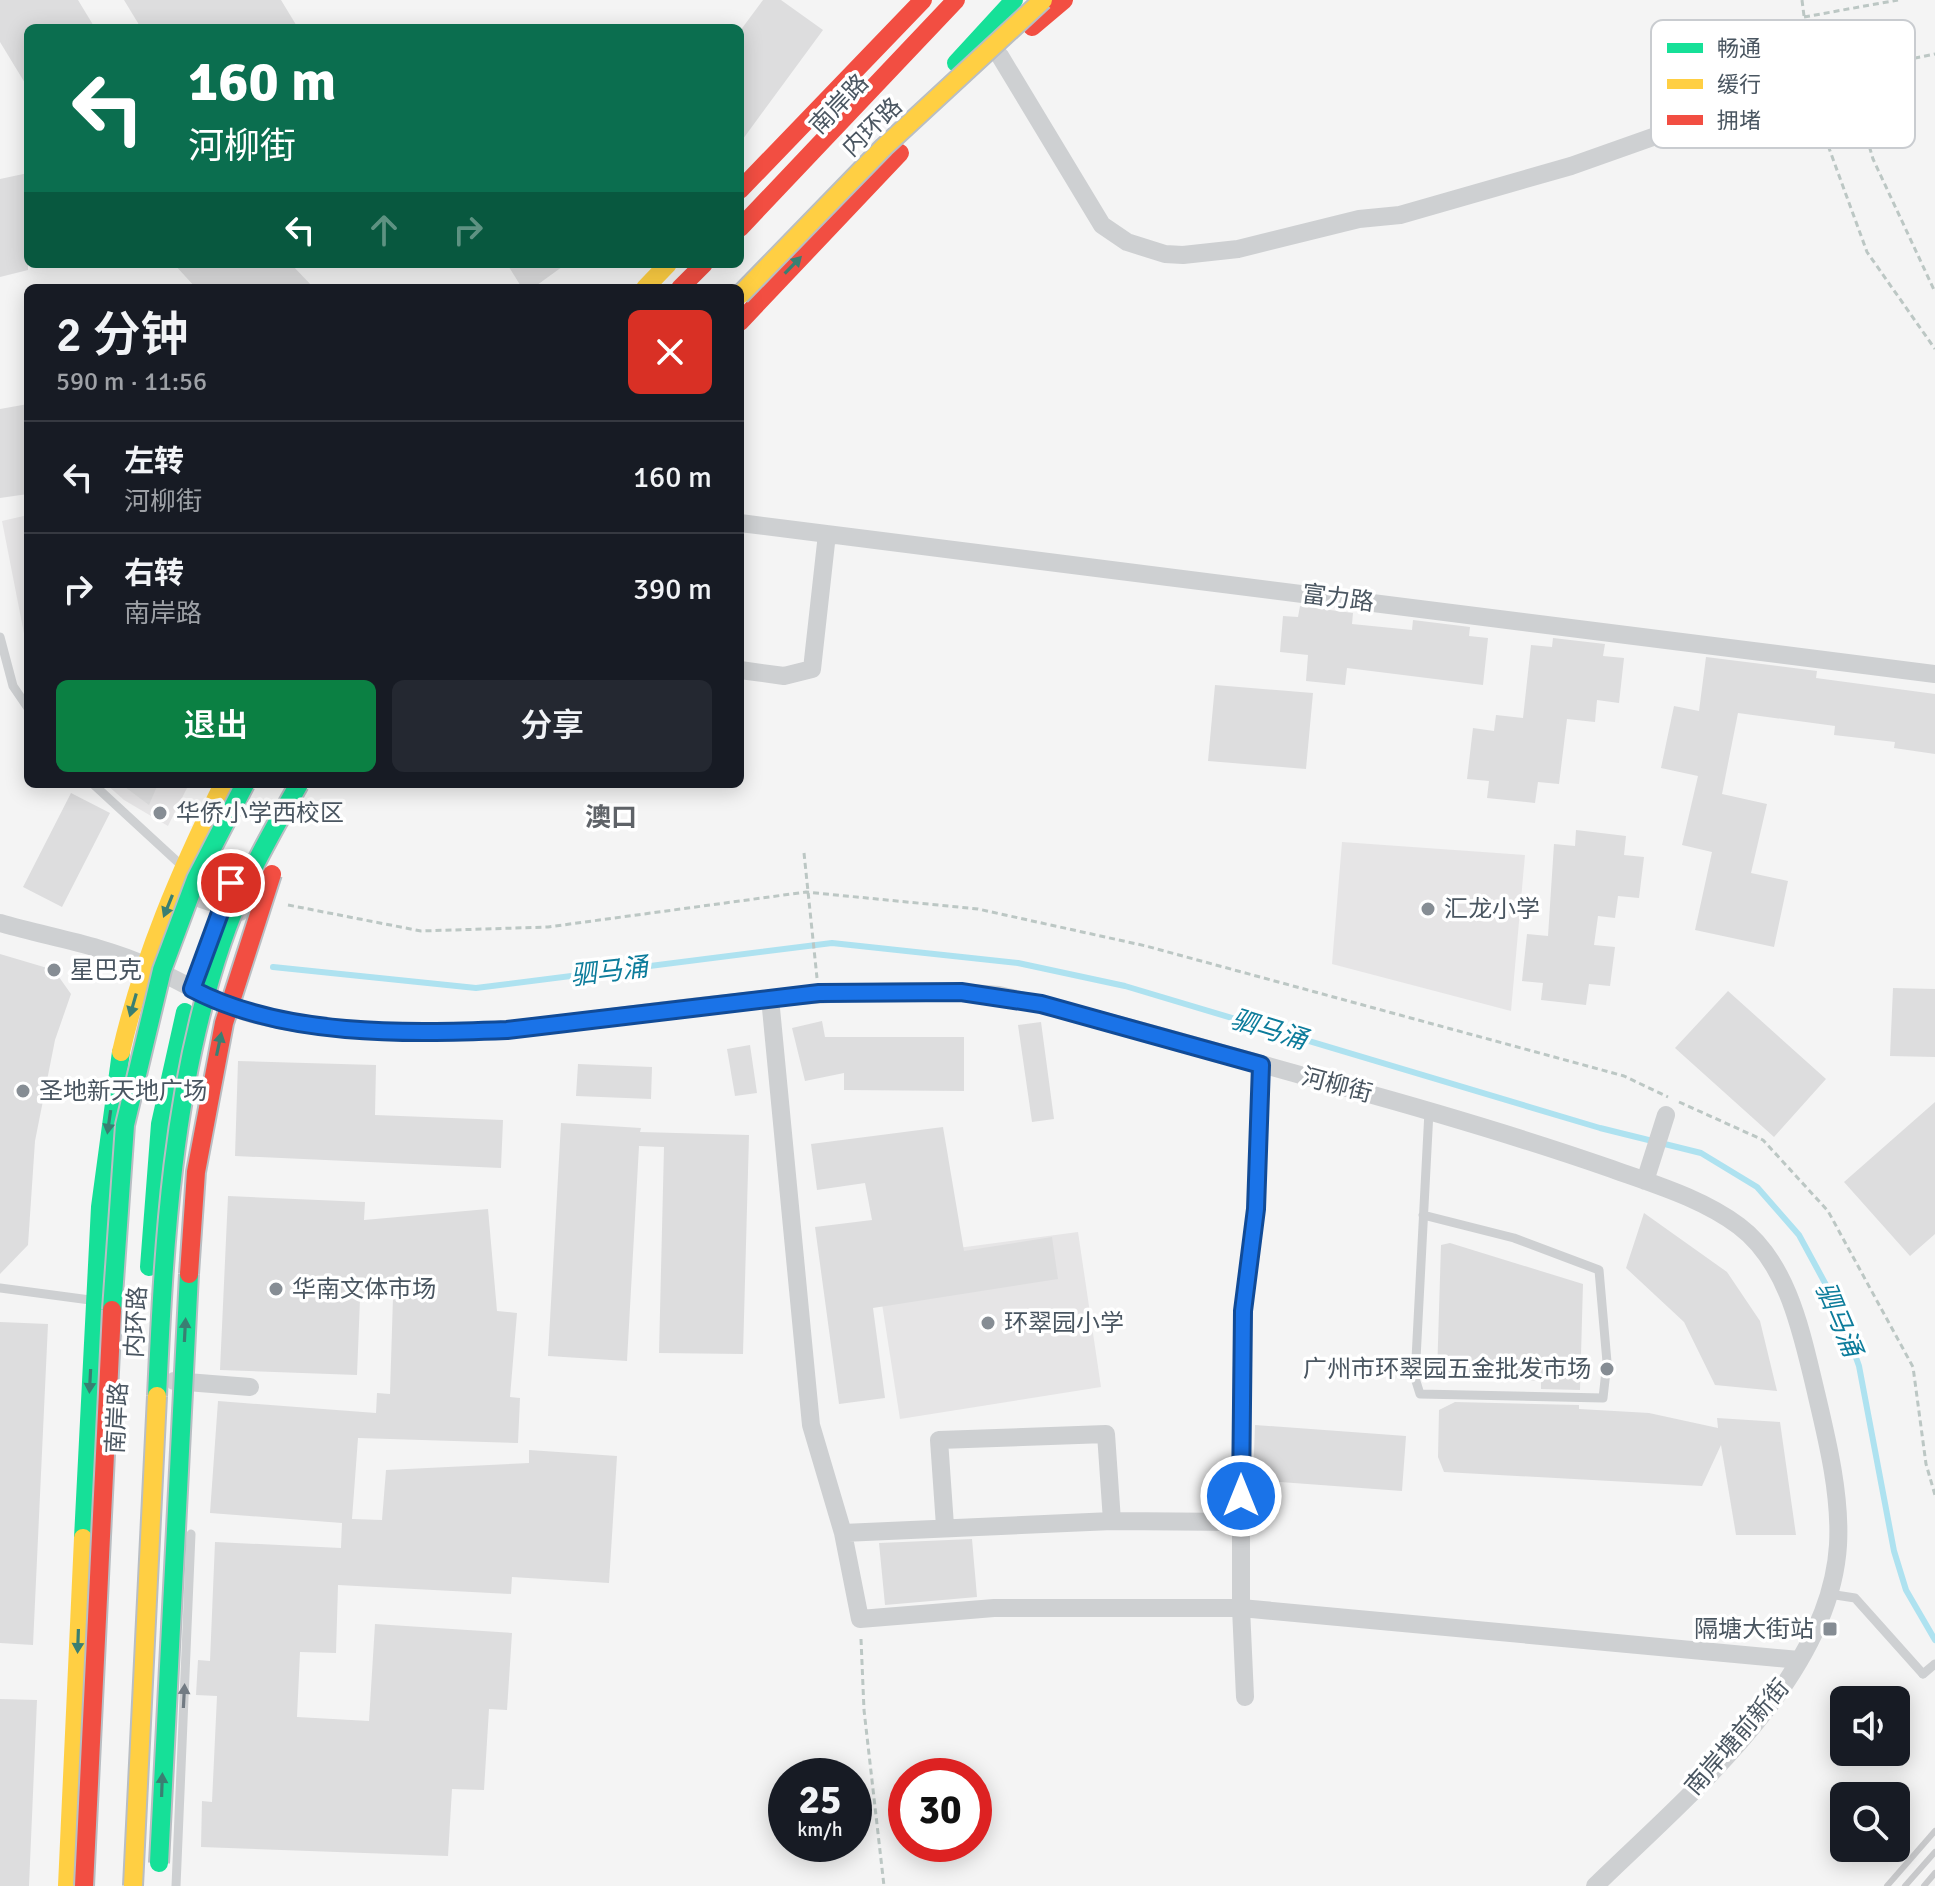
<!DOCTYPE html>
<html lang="zh">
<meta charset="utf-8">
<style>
:root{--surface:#171b24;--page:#242831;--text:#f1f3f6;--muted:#9ea1a6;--line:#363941;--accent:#0b8043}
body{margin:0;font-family:Signika,"Noto Sans SC",sans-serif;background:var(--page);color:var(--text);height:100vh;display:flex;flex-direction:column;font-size:30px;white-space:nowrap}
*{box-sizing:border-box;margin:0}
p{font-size:26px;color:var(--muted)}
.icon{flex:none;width:44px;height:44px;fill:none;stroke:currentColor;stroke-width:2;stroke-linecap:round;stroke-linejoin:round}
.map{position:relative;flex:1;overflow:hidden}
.side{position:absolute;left:24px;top:284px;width:720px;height:504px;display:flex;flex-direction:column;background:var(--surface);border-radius:12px;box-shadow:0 4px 20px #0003}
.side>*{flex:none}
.guide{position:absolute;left:24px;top:24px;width:720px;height:244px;border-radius:12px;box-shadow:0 4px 20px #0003;background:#0b6e4f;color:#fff;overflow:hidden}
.controls{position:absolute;left:1830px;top:1686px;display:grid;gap:16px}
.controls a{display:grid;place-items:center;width:80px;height:80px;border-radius:12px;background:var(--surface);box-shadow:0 4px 20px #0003;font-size:40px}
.speed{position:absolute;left:768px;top:1758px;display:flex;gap:16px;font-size:40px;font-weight:700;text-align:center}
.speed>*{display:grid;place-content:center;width:104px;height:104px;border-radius:50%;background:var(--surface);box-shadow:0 4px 20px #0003;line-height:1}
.speed small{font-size:20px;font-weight:400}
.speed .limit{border:12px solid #d22;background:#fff;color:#111}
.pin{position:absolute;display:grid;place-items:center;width:68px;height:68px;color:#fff;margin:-34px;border:4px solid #fff;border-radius:50%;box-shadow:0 2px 8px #0007}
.me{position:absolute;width:88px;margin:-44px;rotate:0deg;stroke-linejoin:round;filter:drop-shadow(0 0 6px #0008)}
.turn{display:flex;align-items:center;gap:28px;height:168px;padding:0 32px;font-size:36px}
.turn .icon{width:104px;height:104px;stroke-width:2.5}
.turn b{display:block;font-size:56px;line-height:68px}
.lanes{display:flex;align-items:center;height:76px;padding:0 32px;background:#0003;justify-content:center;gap:40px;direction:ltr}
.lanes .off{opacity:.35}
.round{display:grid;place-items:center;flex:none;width:84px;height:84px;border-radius:12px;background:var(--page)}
.summary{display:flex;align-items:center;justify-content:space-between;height:136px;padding:0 32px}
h1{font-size:48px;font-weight:600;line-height:60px}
.cta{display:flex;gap:16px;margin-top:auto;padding:16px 32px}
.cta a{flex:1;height:92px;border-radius:12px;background:var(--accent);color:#fff;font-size:32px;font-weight:600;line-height:92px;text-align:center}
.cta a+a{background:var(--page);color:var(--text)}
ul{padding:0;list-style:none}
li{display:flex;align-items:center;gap:24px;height:112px;padding:0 32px;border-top:2px solid var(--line)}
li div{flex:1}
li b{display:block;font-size:30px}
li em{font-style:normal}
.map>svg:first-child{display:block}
.education{fill:#e6e5e6}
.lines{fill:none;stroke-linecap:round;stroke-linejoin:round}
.stream{stroke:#aee2f0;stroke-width:6}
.building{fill:#ddddde}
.path{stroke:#bcc7c4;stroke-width:3;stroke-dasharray:6 4;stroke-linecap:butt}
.lane{stroke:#ced0d2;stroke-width:9}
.street{stroke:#ced0d2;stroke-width:18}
.fast{stroke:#16e098;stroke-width:18}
.slow{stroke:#ffcf43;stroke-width:18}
.jam{stroke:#f24e42;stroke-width:18}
.rail{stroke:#c9cacc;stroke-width:6}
.fast-bridge-casing{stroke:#b9bec3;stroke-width:22;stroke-linecap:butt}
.slow-bridge-casing{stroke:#b9bec3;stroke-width:22;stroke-linecap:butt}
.jam-bridge-casing{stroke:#b9bec3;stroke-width:22;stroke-linecap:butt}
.lane-bridge{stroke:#ced0d2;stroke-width:9}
.fast-bridge{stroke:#16e098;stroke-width:18}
.slow-bridge{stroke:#ffcf43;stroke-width:18}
.jam-bridge{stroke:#f24e42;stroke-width:18}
.oneway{fill:#3a7f72}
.oneway2{fill:#727b83}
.route-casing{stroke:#114b97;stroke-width:20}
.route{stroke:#1a73e8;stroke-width:14}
.poi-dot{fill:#868d94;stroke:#fff;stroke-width:3}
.labels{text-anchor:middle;stroke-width:7;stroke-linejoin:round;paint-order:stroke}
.street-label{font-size:24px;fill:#4a5661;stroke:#fff}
.poi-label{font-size:24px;fill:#4a5661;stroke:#fff;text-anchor:start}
.neighbourhood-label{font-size:26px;font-weight:bold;fill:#5f6368;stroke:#fff}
.water-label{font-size:26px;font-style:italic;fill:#0c7c9b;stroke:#fff}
.key{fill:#fff;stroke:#c9ccd0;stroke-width:2}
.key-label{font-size:22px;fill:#4a5661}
</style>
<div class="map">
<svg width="1935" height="1886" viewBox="0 0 1935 1886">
<rect width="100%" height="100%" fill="#f4f4f4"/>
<!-- education -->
<path class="education" d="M28,515V654L2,521Z
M106,784H189L168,826L124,800Z
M1342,842L1525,855L1511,1011L1332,964Z
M1078,1232L1101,1387L900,1419L875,1259Z"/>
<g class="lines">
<!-- stream -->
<path class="stream" d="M273,967L476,988L832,943L1018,963L1125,986L1600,1128L1701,1153L1757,1187L1799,1235L1838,1307L1859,1366L1894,1551L1906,1590L1935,1640"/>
</g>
<!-- building -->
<path class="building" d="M0,0H78L95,28H28V88L0,42Z
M124,0H281L298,28H141Z
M763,0H781L823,30L740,143V31Z
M28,173V270L0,277V179Z
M174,264H291L314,288H196Z
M507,264H566L533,288H522Z
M28,404V494L0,498V409Z
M1300,606L1353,613L1352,624L1412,630L1413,620L1470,627L1469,636L1488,638L1483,685L1347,668L1345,685L1306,681L1308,655L1280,652L1283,616L1298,617Z
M1553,638L1605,644L1603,656L1624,658L1619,703L1597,700L1595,722L1567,719L1559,784L1538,782L1535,803L1487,798L1489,781L1467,779L1473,728L1494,731L1496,715L1523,718L1531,645L1552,647Z
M1706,657L1817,671L1816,678L1935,694V754L1894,748L1895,742L1834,735L1835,726L1738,713L1722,794L1767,804L1751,873L1788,881L1774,947L1695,930L1712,852L1682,845L1698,776L1661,768L1674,706L1699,711Z
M1215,685L1313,693L1306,769L1208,761Z
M121,784H158L149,805Z
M71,793L110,813L62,907L23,887Z
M1576,830L1626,836L1624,855L1644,857L1639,898L1618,896L1615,918L1598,916L1594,945L1615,947L1610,986L1589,984L1586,1005L1541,1000L1543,983L1522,981L1527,934L1548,936L1554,844L1575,846Z
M0,954L54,970L71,994L55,1040L35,1141L28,1245L0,1274Z
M1893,988L1935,989V1057L1890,1056Z
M1728,991L1826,1079L1774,1137L1675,1048Z
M822,1021L825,1037H964V1091L844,1090V1073L805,1081L792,1028Z
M1041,1022L1054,1119L1032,1122L1018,1025Z
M750,1045L757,1093L735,1096L727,1049Z
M238,1061L376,1065L375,1115L503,1120L501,1168L235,1156Z
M578,1064L652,1067L651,1099L576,1096Z
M1935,1102V1234L1910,1256L1844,1182Z
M561,1123L641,1128L640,1132L749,1135L743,1354L659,1353L664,1147L639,1146L627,1361L548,1356Z
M943,1127L964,1251L1052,1237L1058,1279L873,1308L885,1398L839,1404L815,1227L872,1220L865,1183L817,1190L811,1144Z
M228,1196L365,1202L364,1220L488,1209L497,1311L517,1313L510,1397L520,1398L518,1443L358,1438L352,1519L382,1520L386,1470L529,1463V1450L617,1456L609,1583L512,1577L511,1594L338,1585L336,1653L300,1652L297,1717L369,1721L375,1624L512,1633L507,1710L489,1709L484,1790L452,1789L448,1856L201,1847L202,1801L212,1802L217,1696L196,1695L198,1660L210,1661L215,1542L341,1548L342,1523L210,1513L218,1401L376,1413L377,1393L390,1394L393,1297L360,1299L357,1375L220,1370Z
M1644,1213L1727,1272L1760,1321L1777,1391L1715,1385L1684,1322L1626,1268Z
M1450,1243L1583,1284L1580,1390L1541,1389V1381L1437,1375L1441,1245Z
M0,1322L48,1324L33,1645L0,1643Z
M1455,1402L1579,1405V1409L1649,1413L1718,1428L1717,1418L1780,1422L1796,1535H1736L1721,1445L1702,1486L1444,1472L1438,1457L1439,1410Z
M1255,1425L1406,1436L1402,1491L1253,1480Z
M972,1539L977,1597L885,1605L879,1543Z
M0,1699L37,1700L29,1886H0Z"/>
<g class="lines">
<!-- path -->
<path class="path" d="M1802,0L1810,64
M1804,17L1898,0
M1847,70L1873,159L1935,292
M1826,76L1935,54
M1811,99L1867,252L1935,349
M804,853L817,978
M288,905L421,931L548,927L806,892L978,909L1146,946L1624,1076L1668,1097
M1679,1102L1763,1140L1828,1211L1913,1367L1926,1464L1935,1495
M861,1639L864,1710L884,1886"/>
<!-- lane -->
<path class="lane" d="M0,637L13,686L28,708
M93,784L181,865
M1423,1215L1514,1238L1599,1270L1607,1362L1603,1398L1420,1394L1415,1378L1429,1111
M0,1288L90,1300
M1829,1594L1855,1598L1923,1674
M176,1886L191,1534"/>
<!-- street -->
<path class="street" d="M1000,56L1102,225L1127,242L1165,254L1183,255L1238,249L1359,219L1400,215L1571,166L1811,81
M740,523L1935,674
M740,670L784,676L812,669L827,534
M201,899L240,912
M0,923C48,937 101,945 147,966C182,981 214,1003 252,1014C330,1035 427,1033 507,1030C671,1011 833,981 999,995C1115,1021 1230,1056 1344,1087C1435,1112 1523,1138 1612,1169C1656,1185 1701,1198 1739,1226C1787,1262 1801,1330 1814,1384C1826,1435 1841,1493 1838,1545C1830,1680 1685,1798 1595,1886
M770,998L811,1425L843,1533L860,1619L994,1608H1241L1799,1660
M1645,1181L1666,1115
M174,1381L250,1387
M945,1526L939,1440L1106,1434L1112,1521
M843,1533L1112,1521L1241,1522
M1245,1697L1241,1608V1420L1243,1311L1256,1209L1261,1065"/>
<!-- fast -->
<path class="fast" d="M956,63L1014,0
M149,1267L160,1124L185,1012
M83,1538L100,1207L121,1052"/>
<!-- slow -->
<path class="slow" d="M645,288L668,264
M121,1052C143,957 180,871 223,784
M67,1886L83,1538"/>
<!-- jam -->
<path class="jam" d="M1032,27L1064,0
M740,190L923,0
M740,228L956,0
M680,288L704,264
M740,322L900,153"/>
<!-- rail -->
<path class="rail" d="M1887,1886L1935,1831
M1905,1886L1935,1852
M1924,1886L1935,1873"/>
<!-- fast-bridge casing -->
<g class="fast-bridge-casing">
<path id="fast-bridge" d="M112,1310L125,1125L162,970L196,879L245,784
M157,1396C164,1243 172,1088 222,942C241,886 270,835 299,784
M159,1863L189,1274"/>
</g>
<!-- slow-bridge casing -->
<g class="slow-bridge-casing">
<path id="slow-bridge" d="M740,295L884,147L1043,0
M133,1886L157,1396"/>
</g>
<!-- jam-bridge casing -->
<g class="jam-bridge-casing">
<path id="jam-bridge" d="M189,1274L196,1172L224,1023L272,874
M84,1886L112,1310"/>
</g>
<!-- lane-bridge -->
<path class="lane-bridge" d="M1923,1674L1935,1664"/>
<!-- fast-bridge -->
<use href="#fast-bridge" class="fast-bridge"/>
<!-- slow-bridge -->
<use href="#slow-bridge" class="slow-bridge"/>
<!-- jam-bridge -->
<use href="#jam-bridge" class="jam-bridge"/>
</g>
<!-- one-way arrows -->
<defs><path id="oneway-solid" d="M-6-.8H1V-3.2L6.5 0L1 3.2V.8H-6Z" transform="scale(2)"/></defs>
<g class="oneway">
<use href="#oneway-solid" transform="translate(793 265) rotate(-46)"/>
<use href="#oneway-solid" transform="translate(168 906) rotate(112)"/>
<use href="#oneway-solid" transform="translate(133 1005) rotate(106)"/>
<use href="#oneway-solid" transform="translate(219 1044) rotate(-78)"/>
<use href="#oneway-solid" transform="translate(109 1122) rotate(98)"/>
<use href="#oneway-solid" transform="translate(185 1330) rotate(-87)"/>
<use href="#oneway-solid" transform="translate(90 1381) rotate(93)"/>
<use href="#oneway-solid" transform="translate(78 1641) rotate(92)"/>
<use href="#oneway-solid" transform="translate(162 1785) rotate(-88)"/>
</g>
<use class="oneway2" href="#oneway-solid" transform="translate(184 1696) rotate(-87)"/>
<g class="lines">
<!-- route casing -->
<g class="route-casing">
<path id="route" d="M231,883L192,989C283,1037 406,1034 507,1030L819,993L961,992L1041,1004L1261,1065L1256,1209L1243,1311L1241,1496"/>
</g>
<!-- route -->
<use href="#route" class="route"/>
</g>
<!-- markers -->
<g class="poi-dot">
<circle cx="160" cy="813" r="8"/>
<circle cx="1428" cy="909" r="8"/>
<circle cx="54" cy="970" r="8"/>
<circle cx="23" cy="1091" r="8"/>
<circle cx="276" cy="1289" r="8"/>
<circle cx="988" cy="1323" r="8"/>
<circle cx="1607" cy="1369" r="8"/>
<rect x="1822" y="1621" width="16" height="16" rx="4"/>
</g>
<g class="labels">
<!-- street labels -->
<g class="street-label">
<text transform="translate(839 104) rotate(-46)" y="8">南岸路</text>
<text transform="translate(872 127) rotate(-44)" y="8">内环路</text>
<text transform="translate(1338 598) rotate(7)" y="8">富力路</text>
<text transform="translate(1337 1085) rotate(15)" y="8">河柳街</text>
<text transform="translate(136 1322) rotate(-87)" y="8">内环路</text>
<text transform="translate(117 1418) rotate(-87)" y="8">南岸路</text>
<text transform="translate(1737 1737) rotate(-49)" y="8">南岸塘前新街</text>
</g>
<!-- poi labels -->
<g class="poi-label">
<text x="176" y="821">华侨小学西校区</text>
<text x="1444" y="917">汇龙小学</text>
<text x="70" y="978">星巴克</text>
<text x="39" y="1099">圣地新天地广场</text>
<text x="292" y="1297">华南文体市场</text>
<text x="1004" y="1331">环翠园小学</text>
<text x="1591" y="1377" text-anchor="end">广州市环翠园五金批发市场</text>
<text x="1814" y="1637" text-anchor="end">隔塘大街站</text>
</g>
<!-- neighbourhood labels -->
<g class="neighbourhood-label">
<text x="611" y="826">澳口</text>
</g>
<!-- water labels -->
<g class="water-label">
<text transform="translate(609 971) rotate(-7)" y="9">驷马涌</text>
<text transform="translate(1269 1029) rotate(17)" y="9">驷马涌</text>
<text transform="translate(1839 1319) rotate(67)" y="9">驷马涌</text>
</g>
</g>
<!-- legend -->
<rect x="1651" y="20" width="264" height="128" rx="12" class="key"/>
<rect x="1667" y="43" width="36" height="10" fill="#16e098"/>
<rect x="1667" y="79" width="36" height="10" fill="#ffcf43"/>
<rect x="1667" y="115" width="36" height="10" fill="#f24e42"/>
<g class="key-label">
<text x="1717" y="56">畅通</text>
<text x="1717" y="92">缓行</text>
<text x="1717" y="128">拥堵</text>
</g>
</svg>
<div class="controls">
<a><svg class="icon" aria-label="sound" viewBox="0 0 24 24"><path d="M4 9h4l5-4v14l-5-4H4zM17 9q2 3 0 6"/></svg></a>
<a><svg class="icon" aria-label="search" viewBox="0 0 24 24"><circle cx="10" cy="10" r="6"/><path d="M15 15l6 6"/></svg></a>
</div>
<div class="speed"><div>25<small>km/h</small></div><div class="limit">30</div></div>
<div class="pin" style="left:231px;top:883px;background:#d93025"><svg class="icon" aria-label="arrive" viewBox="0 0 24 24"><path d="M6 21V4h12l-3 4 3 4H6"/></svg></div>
<svg class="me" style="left:1241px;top:1496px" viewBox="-20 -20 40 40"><circle r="17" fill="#1a73e8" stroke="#fff" stroke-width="3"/><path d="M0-11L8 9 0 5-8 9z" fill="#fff"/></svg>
<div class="guide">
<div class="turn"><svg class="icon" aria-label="left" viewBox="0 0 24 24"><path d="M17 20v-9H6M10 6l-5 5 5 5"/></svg><div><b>160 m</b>河柳街</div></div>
<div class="lanes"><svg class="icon" aria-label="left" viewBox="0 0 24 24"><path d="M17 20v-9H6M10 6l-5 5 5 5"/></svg><svg class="icon off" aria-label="ahead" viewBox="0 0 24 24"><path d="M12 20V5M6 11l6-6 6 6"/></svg><svg class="icon off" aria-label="right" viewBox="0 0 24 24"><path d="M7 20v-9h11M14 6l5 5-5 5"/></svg></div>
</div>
<section class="side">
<div class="summary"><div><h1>2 分钟</h1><p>590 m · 11:56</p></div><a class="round" style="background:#d93025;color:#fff"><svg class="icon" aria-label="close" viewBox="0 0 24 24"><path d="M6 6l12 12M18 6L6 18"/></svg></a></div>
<ul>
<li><svg class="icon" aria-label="left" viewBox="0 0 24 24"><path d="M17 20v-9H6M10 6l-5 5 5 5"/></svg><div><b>左转</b><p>河柳街</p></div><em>160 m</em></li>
<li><svg class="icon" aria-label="right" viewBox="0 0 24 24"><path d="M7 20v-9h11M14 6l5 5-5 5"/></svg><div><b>右转</b><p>南岸路</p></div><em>390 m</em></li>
</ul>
<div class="cta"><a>退出</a><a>分享</a></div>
</section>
</div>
